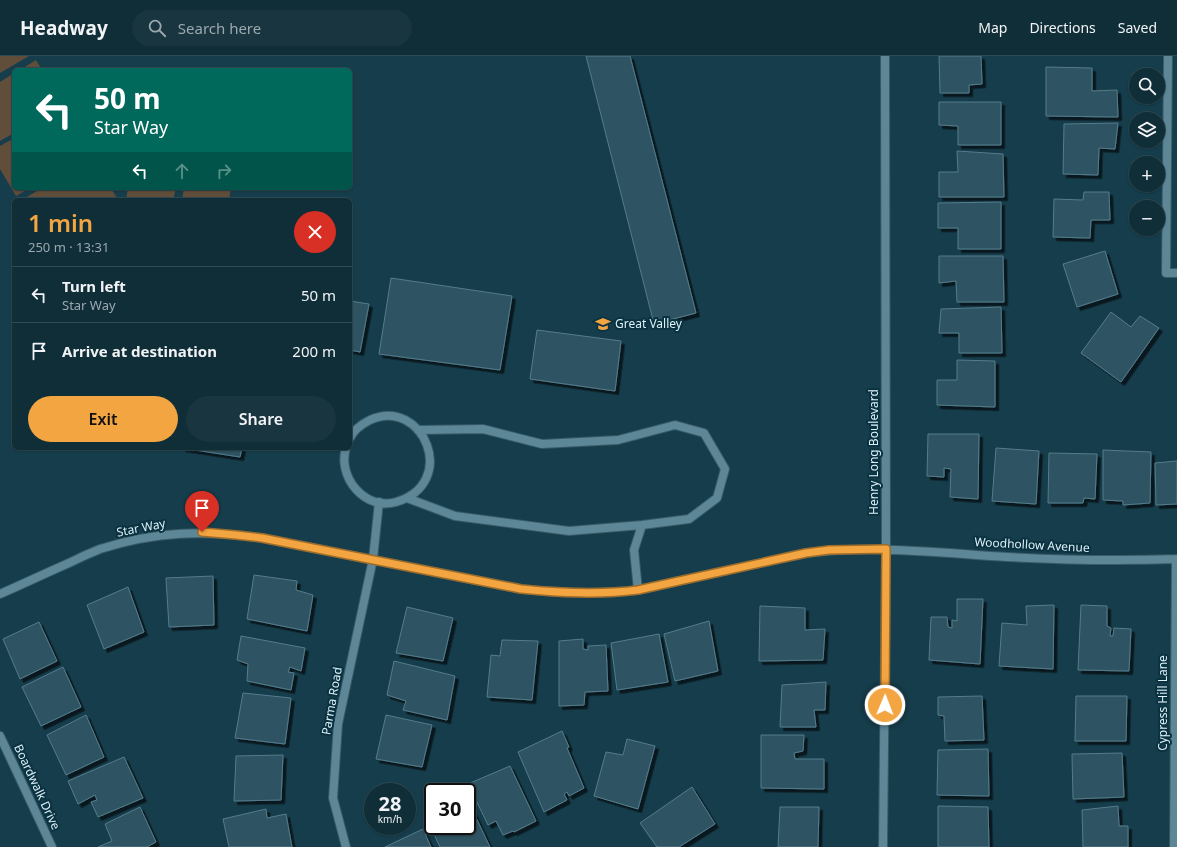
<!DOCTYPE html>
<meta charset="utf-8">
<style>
:root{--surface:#102e38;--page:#193640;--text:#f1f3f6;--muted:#9ca8ae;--line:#304a53;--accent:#f2a540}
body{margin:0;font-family:"Noto Sans",sans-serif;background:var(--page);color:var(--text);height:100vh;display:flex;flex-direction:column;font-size:15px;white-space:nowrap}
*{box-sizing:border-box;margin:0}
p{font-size:13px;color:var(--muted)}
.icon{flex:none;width:22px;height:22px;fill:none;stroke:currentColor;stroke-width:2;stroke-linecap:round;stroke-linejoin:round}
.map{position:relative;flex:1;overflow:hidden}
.side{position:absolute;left:12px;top:142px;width:340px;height:252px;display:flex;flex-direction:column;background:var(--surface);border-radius:6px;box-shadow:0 1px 3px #0004,0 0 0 1px var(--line)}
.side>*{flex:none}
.banner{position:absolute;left:12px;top:12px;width:340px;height:122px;border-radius:6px;box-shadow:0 1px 3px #0004,0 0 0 1px var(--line);background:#00695c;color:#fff;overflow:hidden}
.fabs{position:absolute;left:1129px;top:12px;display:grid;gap:8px}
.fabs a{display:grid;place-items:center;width:36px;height:36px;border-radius:50%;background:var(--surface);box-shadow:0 1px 3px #0004,0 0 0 1px var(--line);font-size:20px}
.speed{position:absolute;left:364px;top:727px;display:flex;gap:8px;font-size:20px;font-weight:700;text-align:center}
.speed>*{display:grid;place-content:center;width:52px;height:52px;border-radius:50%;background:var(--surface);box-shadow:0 1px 3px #0004,0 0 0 1px var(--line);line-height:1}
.speed small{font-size:10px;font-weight:400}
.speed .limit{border:2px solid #111;border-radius:6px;background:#fff;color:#111}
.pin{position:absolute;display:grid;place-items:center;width:34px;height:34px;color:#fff;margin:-41px -17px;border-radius:50% 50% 50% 0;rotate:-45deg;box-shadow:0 0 4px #0007}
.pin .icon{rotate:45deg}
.me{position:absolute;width:44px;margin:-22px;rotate:1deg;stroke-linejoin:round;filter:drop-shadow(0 0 3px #0008)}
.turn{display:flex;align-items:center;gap:14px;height:84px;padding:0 16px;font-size:18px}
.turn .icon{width:52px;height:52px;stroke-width:2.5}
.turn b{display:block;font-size:28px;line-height:34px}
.lanes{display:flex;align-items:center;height:38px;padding:0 16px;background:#0003;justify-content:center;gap:20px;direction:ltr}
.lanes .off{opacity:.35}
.round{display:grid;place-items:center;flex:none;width:42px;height:42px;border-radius:21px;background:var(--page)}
.summary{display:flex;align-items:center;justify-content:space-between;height:68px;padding:0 16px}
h1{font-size:24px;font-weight:600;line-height:30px;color:var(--accent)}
.cta{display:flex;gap:8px;margin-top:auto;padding:8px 16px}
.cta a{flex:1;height:46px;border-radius:24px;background:var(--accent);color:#111;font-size:16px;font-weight:600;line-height:46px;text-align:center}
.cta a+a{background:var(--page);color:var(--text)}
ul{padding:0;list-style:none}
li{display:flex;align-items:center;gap:12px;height:56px;padding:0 16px;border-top:1px solid var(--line)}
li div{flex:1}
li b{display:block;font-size:15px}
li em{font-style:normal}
header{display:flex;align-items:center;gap:24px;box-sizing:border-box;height:56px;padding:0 20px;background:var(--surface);border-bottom:1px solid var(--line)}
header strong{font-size:19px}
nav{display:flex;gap:22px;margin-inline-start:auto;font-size:14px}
.search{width:280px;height:36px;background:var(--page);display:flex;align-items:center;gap:10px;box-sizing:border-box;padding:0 14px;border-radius:22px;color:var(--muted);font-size:15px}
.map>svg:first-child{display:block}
.green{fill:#604e3a}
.building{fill:#2e5362;stroke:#557c8b;filter:url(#shadow)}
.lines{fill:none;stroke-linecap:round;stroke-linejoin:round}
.lane-casing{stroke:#365a67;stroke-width:10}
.street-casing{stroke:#365a67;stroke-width:10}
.lane{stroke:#5d8696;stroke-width:8}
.street{stroke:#5d8696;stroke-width:8}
.route-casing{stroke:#9d6b2a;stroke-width:10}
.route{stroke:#f2a540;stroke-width:7}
.labels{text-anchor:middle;stroke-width:4;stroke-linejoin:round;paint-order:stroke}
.poi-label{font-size:12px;fill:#dcf0f9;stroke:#0a3240;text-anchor:start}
.street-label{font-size:12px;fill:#dcf0f9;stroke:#0a3240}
</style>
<header>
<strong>Headway</strong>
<div class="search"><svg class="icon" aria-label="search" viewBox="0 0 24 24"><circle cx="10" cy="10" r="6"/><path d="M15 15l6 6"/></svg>Search here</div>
<nav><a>Map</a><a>Directions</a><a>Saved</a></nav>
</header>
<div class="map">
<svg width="1177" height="791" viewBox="0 0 1177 791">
<defs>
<filter id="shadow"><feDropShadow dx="3.5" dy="3.5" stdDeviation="0" flood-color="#0009"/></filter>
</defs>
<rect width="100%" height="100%" fill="#163d4b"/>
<!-- green -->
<path class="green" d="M0,0H29L0,17Z
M36,4L42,14H20Z
M14,17V77L0,85V26Z
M14,82V132H30L16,140L0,113V90Z
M42,132H111L118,144H22Z
M128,132H176L173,144H126Z
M184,132H231L229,144H182Z"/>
<!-- building -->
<path class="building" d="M586,0H630L696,257L654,268Z
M939,0H981L982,28L969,29V37H940Z
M1046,11L1092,12V35L1117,34L1118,61L1046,60Z
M939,46H1001V89H958V70L939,69Z
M1118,67L1115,93L1099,92L1098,119L1063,118L1064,68Z
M957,95L1003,98L1004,141H939V116H958Z
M1084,136H1109L1110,164H1091L1090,182L1053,181L1054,143L1083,144Z
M1001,146V193H958V172H938V147Z
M1105,195L1118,238L1077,251L1063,208Z
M939,200H1003L1004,246H957L956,225L939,227Z
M391,222L512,240L500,314L379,298Z
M350,245L369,248L360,296L350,294Z
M1001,251L1002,297H959V277H939L941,253Z
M1111,256L1131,271L1140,260L1159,272L1121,326L1081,297Z
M537,274L621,285L615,335L530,323Z
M957,304L995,305V351L937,349V324H957Z
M928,378H979L978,443L950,441L951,413L944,412V421L927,420Z
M182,392H242L240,401Z
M996,392L1039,395L1036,448L992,445Z
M1103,394L1151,396L1150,447L1123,449V445L1103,444Z
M1049,397L1097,398L1095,443L1084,442L1083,447H1048Z
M1177,405V448L1156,449L1155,407Z
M254,519L297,525L296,534L313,539L307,575L247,563Z
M213,520L214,569L169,571L166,522Z
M128,531L144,576L104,593L87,549Z
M957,543H983L980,608L929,604L931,561H947L948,571L952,572V564L957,565Z
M1054,549L1053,613L999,610L1002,567L1027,569L1026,550Z
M1081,549L1107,550V570L1111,572L1110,580H1113L1114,572L1131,573L1129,615L1078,614Z
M760,550L805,552V574L825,573L823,604L759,605Z
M407,551L453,562L443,605L396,597Z
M709,565L718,615L675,625L664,578Z
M39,566L57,605L20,623L3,583Z
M659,578L668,626L617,634L611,587Z
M241,580L305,592L301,615L290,611L288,616L294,617L291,634L247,625L248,608L237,604Z
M583,583V593L588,594V590L606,589L608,635L585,636L584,649L559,650V585Z
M502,584L538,585L532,644L487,641L491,599L500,600Z
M394,605L455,620L447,664L403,654L406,645L387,639Z
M63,611L81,651L41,670L22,631Z
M826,626L825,654H814L816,671H780L782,629Z
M243,637L291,642L285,688L235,682Z
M982,640L984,684L945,685L944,660L938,659V641Z
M1076,640H1127L1126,685H1075Z
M86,659L104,701L66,719L47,679Z
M386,659L432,669L422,711L376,703Z
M562,675L569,691L567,692L584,732L569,740L567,736L564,738L567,744L544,756L518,696Z
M761,679H804L803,695L794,697L795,703H824V733L761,732Z
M627,683L655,690L638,753L594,740L606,696L623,699Z
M988,693L989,740L937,739L938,694Z
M1122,697L1124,741L1073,743L1072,698Z
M283,699L281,744L234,745L236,700Z
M124,701L143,742L98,761L91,746L97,744L95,739L78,748L68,725Z
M510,710L536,765L514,776L513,775L503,779L496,765L488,769L468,728Z
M692,731L715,768L679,791H657L640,767Z
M938,750L988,751L989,791H938Z
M1118,750L1119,770H1128V791H1083L1082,754Z
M140,751L156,786L147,791H98L112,785L105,768Z
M471,751L490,791H440L431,772L435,770H467V753Z
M780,751H819L818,791H778Z
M266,753L267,762L286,758L292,791H229L223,763Z
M423,773L431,791H385Z"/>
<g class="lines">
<!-- lane casing -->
<g class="lane-casing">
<path id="lane" d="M346,392C337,421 365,455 396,446C460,427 423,340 370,364C362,368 354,373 350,382
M407,442L455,460L569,475L642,469L689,463L717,442L725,413L704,377L675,369L618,384L542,388L483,373L418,374
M373,503L379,446
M638,534L634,494L642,469"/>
</g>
<!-- street casing -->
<g class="street-casing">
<path id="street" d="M1168,0L1166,217H1177
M0,538C23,528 46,517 69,507C79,502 90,497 100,493C157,475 204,474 262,482L521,533C561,537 598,539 638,534L806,497C873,489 940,497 1007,501C1063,504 1120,505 1177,503
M0,680L52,791
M346,791L333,742L338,668L373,503
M883,791L886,493L885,0
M1174,791L1176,503"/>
</g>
<!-- lane -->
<use href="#lane" class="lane"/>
<!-- street -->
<use href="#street" class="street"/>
</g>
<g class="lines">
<!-- route casing -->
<g class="route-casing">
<path id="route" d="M202,476L236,479L262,482L521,533C561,537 598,539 638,534L806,497L829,494L886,493L885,649"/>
</g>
<!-- route -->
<use href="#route" class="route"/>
</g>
<!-- icons -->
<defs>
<g id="school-bare" transform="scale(1.2)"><path d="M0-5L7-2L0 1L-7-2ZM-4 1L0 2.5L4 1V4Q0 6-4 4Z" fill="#f2a540" stroke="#0a3240" stroke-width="2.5" paint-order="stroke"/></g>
</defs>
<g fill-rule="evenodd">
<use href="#school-bare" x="603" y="268"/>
</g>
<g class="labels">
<!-- poi labels -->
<g class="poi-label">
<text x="615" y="272">Great Valley</text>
</g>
<!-- street labels -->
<g class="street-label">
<text transform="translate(874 396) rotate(-90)" y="4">Henry Long Boulevard</text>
<text transform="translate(141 472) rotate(-11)" y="4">Star Way</text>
<text transform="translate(1032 489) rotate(3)" y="4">Woodhollow Avenue</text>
<text transform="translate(332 645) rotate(-80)" y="4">Parma Road</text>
<text transform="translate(1163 647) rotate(-90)" y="4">Cypress Hill Lane</text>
<text transform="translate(37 731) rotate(65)" y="4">Boardwalk Drive</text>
</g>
</g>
</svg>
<div class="fabs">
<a><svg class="icon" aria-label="search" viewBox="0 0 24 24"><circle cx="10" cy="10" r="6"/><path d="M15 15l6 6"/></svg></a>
<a><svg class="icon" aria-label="layers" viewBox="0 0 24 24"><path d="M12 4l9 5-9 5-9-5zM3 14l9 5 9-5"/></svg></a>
<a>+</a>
<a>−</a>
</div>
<div class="speed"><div>28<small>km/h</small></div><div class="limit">30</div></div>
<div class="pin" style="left:202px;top:476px;background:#d93025"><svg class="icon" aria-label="arrive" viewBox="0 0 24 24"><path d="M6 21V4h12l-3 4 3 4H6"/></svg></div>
<svg class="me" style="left:885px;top:649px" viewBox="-20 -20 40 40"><circle r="17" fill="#f2a540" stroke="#fff" stroke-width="3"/><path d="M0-11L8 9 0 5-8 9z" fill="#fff"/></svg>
<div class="banner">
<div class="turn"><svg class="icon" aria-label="left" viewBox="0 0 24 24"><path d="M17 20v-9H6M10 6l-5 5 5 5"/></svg><div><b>50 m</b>Star Way</div></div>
<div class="lanes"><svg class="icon" aria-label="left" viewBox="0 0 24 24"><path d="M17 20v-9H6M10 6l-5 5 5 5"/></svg><svg class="icon off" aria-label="ahead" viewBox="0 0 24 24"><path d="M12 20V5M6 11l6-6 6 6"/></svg><svg class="icon off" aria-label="right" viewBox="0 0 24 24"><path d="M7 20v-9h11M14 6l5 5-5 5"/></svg></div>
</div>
<section class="side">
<div class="summary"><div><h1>1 min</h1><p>250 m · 13:31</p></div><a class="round" style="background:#d93025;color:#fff"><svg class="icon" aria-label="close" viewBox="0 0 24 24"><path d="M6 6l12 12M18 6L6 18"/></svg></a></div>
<ul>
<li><svg class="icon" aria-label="left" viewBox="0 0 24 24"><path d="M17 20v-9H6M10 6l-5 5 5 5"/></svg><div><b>Turn left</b><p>Star Way</p></div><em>50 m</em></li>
<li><svg class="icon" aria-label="arrive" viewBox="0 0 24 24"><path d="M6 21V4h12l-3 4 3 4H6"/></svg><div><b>Arrive at destination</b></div><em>200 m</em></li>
</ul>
<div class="cta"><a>Exit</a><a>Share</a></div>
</section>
</div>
